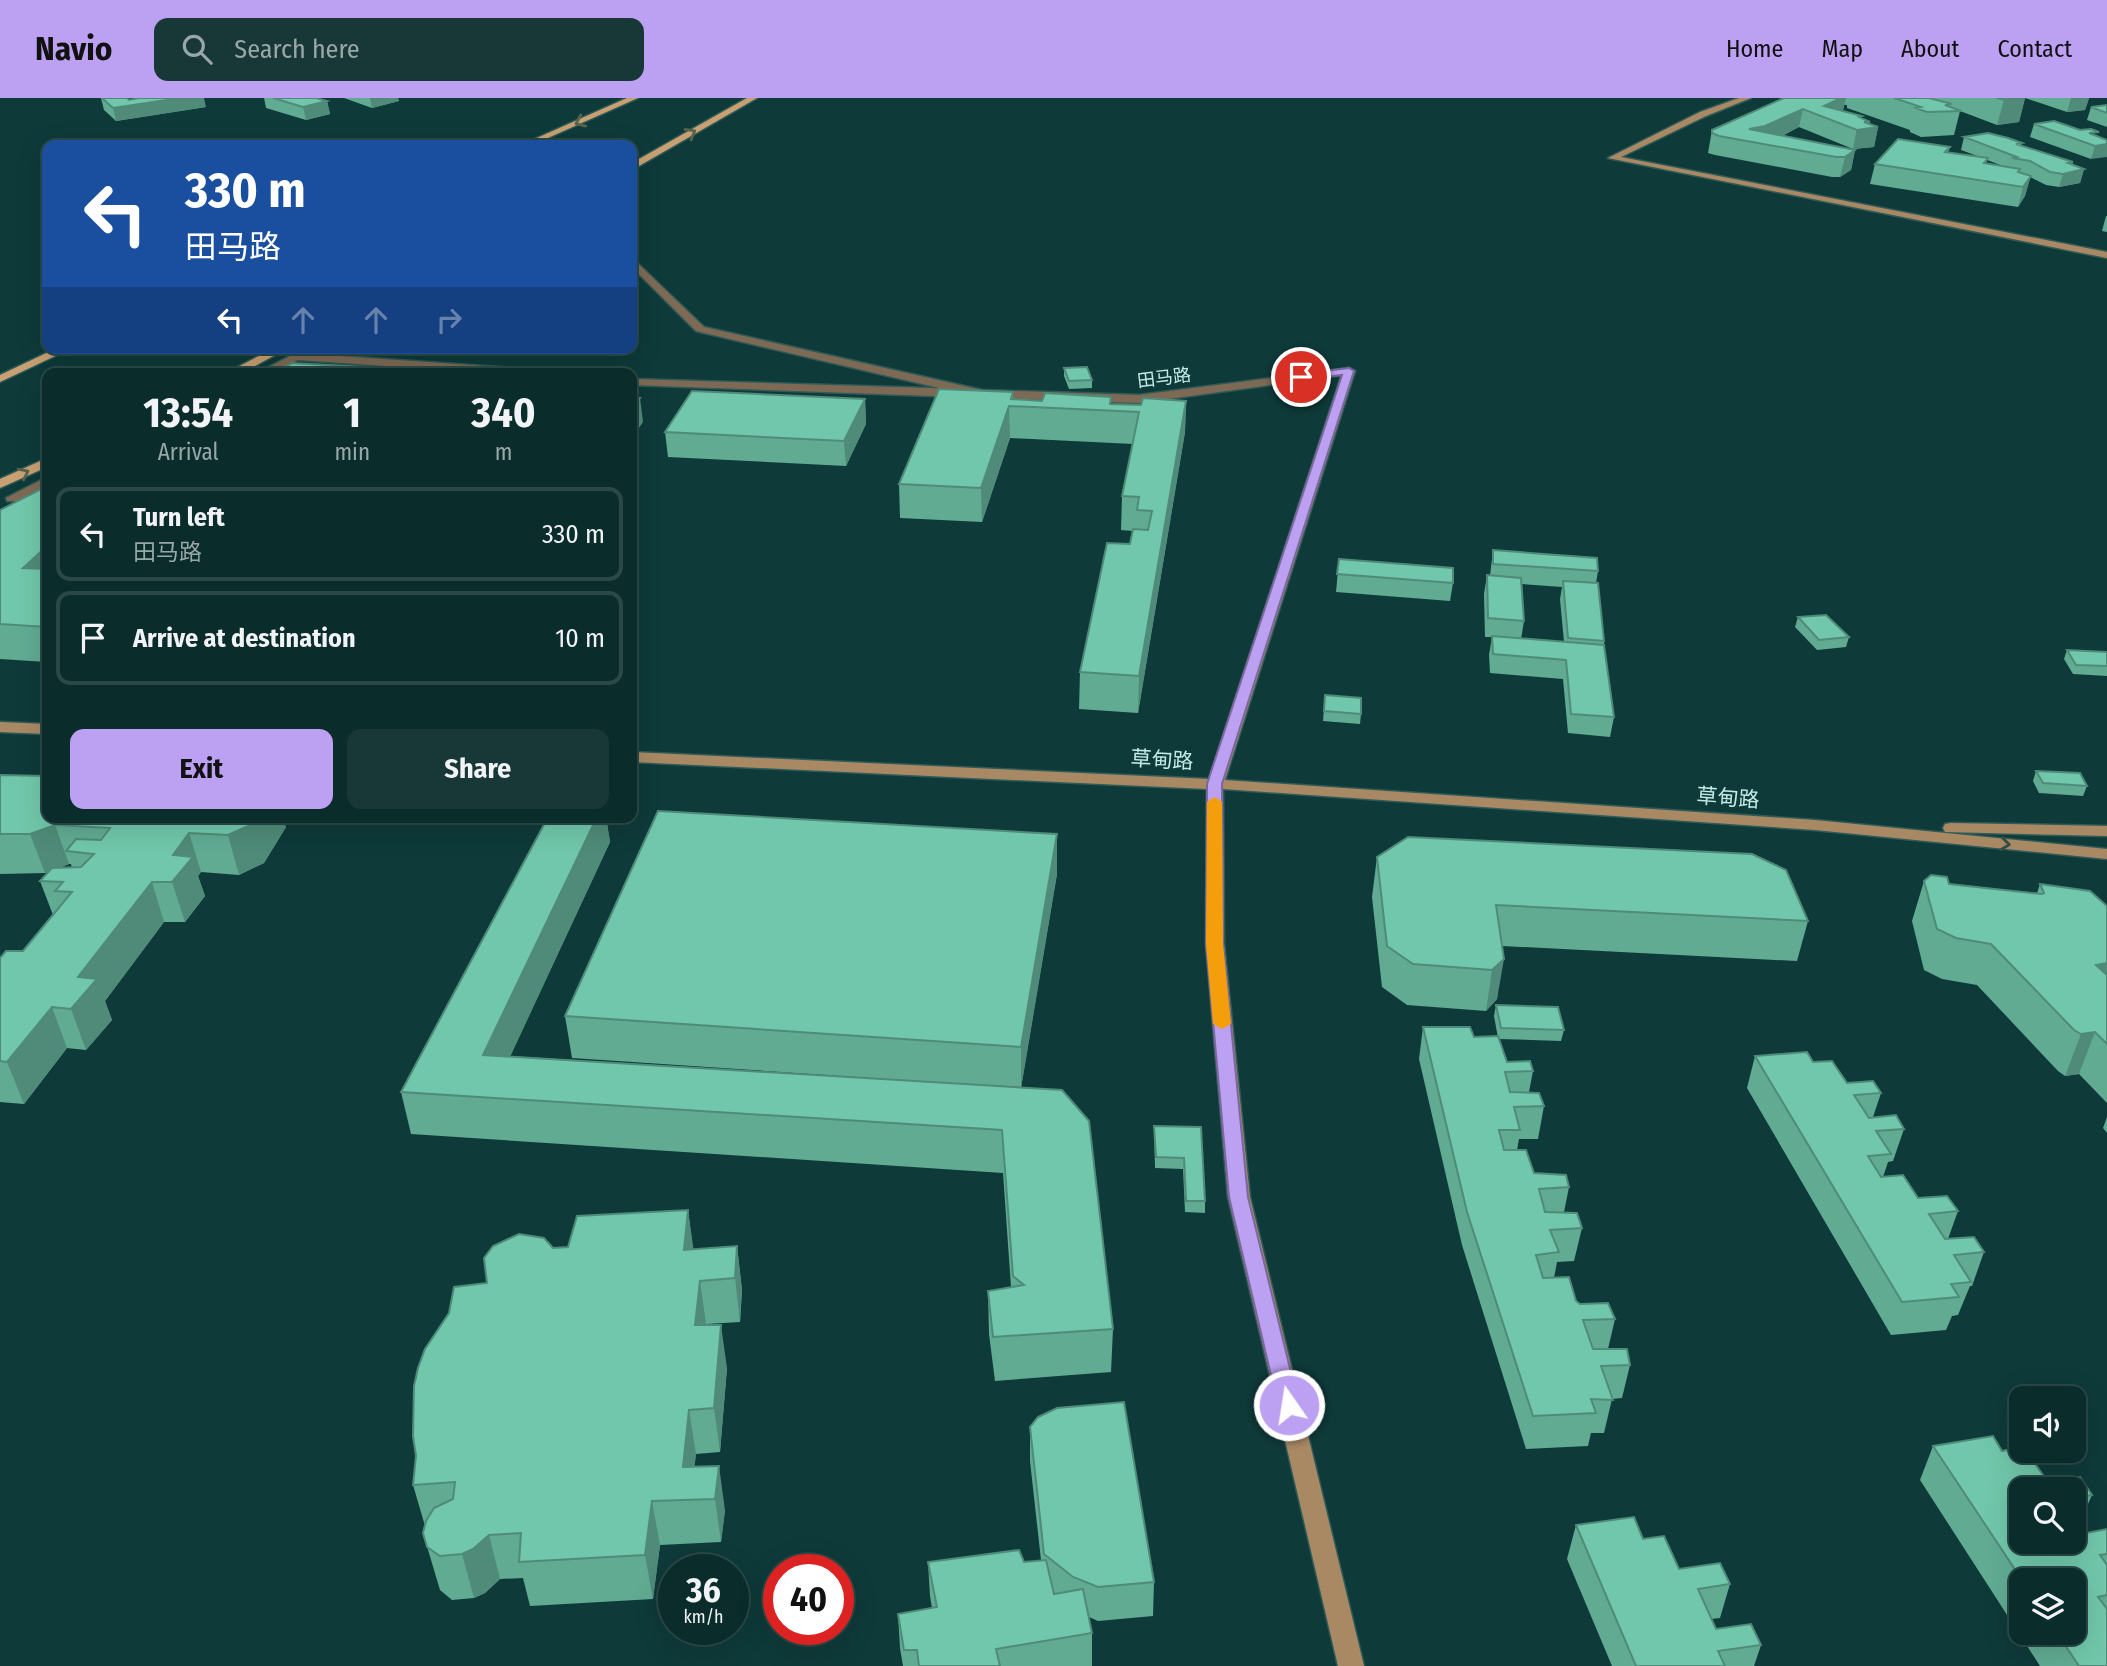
<!DOCTYPE html>
<meta charset="utf-8">
<style>
:root{--surface:#0a2c2b;--page:#183837;--text:#f1f3f6;--muted:#99a7a9;--line:#2a4847;--accent:#bca0f2}
body{margin:0;font-family:"Fira Sans Condensed","Noto Sans SC",sans-serif;background:var(--page);color:var(--text);height:100vh;display:flex;flex-direction:column;font-size:26px;white-space:nowrap}
*{box-sizing:border-box;margin:0}
p{font-size:23px;color:var(--muted)}
.icon{flex:none;width:38px;height:38px;fill:none;stroke:currentColor;stroke-width:2;stroke-linecap:round;stroke-linejoin:round}
.map{position:relative;flex:1;overflow:hidden}
.details{position:absolute;left:42px;top:270px;width:595px;height:455px;display:flex;flex-direction:column;background:var(--surface);border-radius:14px;box-shadow:0 7px 28px #0002,0 0 0 2px var(--line)}
.details>*{flex:none}
.banner{position:absolute;left:42px;top:42px;width:595px;height:214px;border-radius:14px;box-shadow:0 7px 28px #0002,0 0 0 2px var(--line);background:#1a4fa0;color:#fff;overflow:hidden}
.fabs{position:absolute;left:2009px;top:1288px;display:grid;gap:14px}
.fabs a{display:grid;place-items:center;width:77px;height:77px;border-radius:14px;background:var(--surface);box-shadow:0 7px 28px #0002,0 0 0 2px var(--line);font-size:35px}
.speed{position:absolute;left:658px;top:1456px;display:flex;gap:14px;font-size:35px;font-weight:700;text-align:center}
.speed>*{display:grid;place-content:center;width:91px;height:91px;border-radius:50%;background:var(--surface);box-shadow:0 7px 28px #0002,0 0 0 2px var(--line);line-height:1}
.speed small{font-size:18px;font-weight:400}
.speed .limit{border:10px solid #d22;background:#fff;color:#111}
.pin{position:absolute;display:grid;place-items:center;width:60px;height:60px;color:#fff;margin:-30px;border:4px solid #fff;border-radius:50%;box-shadow:0 2px 7px #0007}
.me{position:absolute;width:77px;margin:-38px;rotate:347deg;stroke-linejoin:round;filter:drop-shadow(0 0 5px #0008)}
.turn{display:flex;align-items:center;gap:24px;height:147px;padding:0 28px;font-size:32px}
.turn .icon{width:91px;height:91px;stroke-width:2.5}
.turn b{display:block;font-size:49px;line-height:60px}
.lanes{display:flex;align-items:center;height:66px;padding:0 28px;background:#0003;justify-content:center;gap:35px;direction:ltr}
.lanes .off{opacity:.35}
.eta{display:flex;justify-content:space-evenly;align-items:center;height:119px;text-align:center}
.eta b{font-size:42px;font-weight:700;line-height:49px}
.cta{display:flex;gap:14px;margin-top:auto;padding:14px 28px}
.cta a{flex:1;height:80px;border-radius:14px;background:var(--accent);color:#111;font-size:28px;font-weight:700;line-height:80px;text-align:center}
.cta a+a{background:var(--page);color:var(--text)}
ul{padding:0;list-style:none}
li{display:flex;align-items:center;gap:21px;height:94px;margin:0 14px 10px;padding:0 14px;border:4px solid var(--line);border-radius:14px}
li div{flex:1}
li b{display:block;font-size:26px}
li em{font-style:normal}
header{display:flex;align-items:center;gap:42px;box-sizing:border-box;height:98px;padding:0 35px;background:var(--accent);color:#111}
header strong{font-size:33px}
nav{display:flex;gap:38px;margin-inline-start:auto;font-size:24px}
.search{width:490px;height:63px;background:var(--page);display:flex;align-items:center;gap:18px;box-sizing:border-box;padding:0 24px;border-radius:14px;color:var(--muted);font-size:26px}
.map>svg:first-child{display:block}
.lines{fill:none;stroke-linecap:round;stroke-linejoin:round}
.lane-casing{stroke:#2f5a58;stroke-width:3}
.street-casing{stroke:#2f5a58;stroke-width:3}
.secondary-casing{stroke:#2f5a58;stroke-width:3}
.primary-casing{stroke:#2f5a58;stroke-width:3}
.lane{fill:#7e6a54;fill-rule:evenodd}
.street{fill:#7e6a54;fill-rule:evenodd}
.secondary{fill:#a88964;fill-rule:evenodd}
.primary{fill:#c8a071;fill-rule:evenodd}
.wall{fill:#61ab93;fill-rule:evenodd}
.shaded-wall{fill:#4f8b78}
.building{fill:#71c7ab;stroke:#4f8b78;stroke-width:2}
.oneway{stroke:#58634f}
.oneway2{stroke:#344e44}
.route{fill:#bca0f2;stroke:#7a689d;stroke-width:2}
.slow{fill:#f59e0b}
.labels{text-anchor:middle;stroke-width:7;stroke-linejoin:round;paint-order:stroke}
.far-street-label{font-size:18px;fill:#c4eae7;stroke:#0e3a39}
.street-label{font-size:21px;fill:#c4eae7;stroke:#0e3a39}
</style>
<header>
<strong>Navio</strong>
<div class="search"><svg class="icon" aria-label="search" viewBox="0 0 24 24"><circle cx="10" cy="10" r="6"/><path d="M15 15l6 6"/></svg>Search here</div>
<nav><a>Home</a><a>Map</a><a>About</a><a>Contact</a></nav>
</header>
<div class="map">
<svg width="2107" height="1568" viewBox="0 0 2107 1568">
<rect width="100%" height="100%" fill="#0e3a39"/>
<g class="lines">
<!-- lane casing -->
<g class="lane-casing">
<path id="lane" d="M296,255L542,272L548,275H489L298,262L272,275H257Z
M632,281L961,291L967,295L961,299L632,287Z
M47,379V388L17,403H7L6,400Z"/>
</g>
<!-- street casing -->
<g class="street-casing">
<path id="street" d="M632,160L704,229L982,292L1139,297L1349,270L1355,273L1349,276L1139,305L982,300L696,233L632,169Z"/>
</g>
<!-- secondary casing -->
<g class="secondary-casing">
<path id="secondary" d="M1739,0H1751L1706,18L1621,59L2107,154V160L1608,60L1700,14Z
M1349,270L1355,273L1225,682L1815,722L2107,751V761L1815,732L1223,691L1224,846L1250,1099L1364,1568H1338L1228,1099L1206,846L1207,691L632,664V654L1209,681L1343,273Z
M0,624L47,626V636L0,634Z
M1951,725L2107,728V738L1945,734L1943,730L1945,726Z"/>
</g>
<!-- primary casing -->
<g class="primary-casing">
<path id="primary" d="M627,0H638L532,47H521Z
M747,0H757L632,72V65Z
M57,250H72L0,284V277Z
M274,250H288L242,275H226Z
M47,360V369L0,390V381Z"/>
</g>
<!-- lane -->
<use href="#lane" class="lane"/>
<!-- street -->
<use href="#street" class="street"/>
<!-- secondary -->
<use href="#secondary" class="secondary"/>
<!-- primary -->
<use href="#primary" class="primary"/>
</g>
<!-- wall -->
<path class="wall" d="M101,0H127L129,2L206,9L116,23L104,12Z
M264,0H316L327,3L330,16L306,22L266,10Z
M344,0H398L399,3L372,10Z
M1784,0H2089L2085,12L2067,14L2025,0L2019,24L1997,27L1960,13L1954,37L1921,39L1910,34V32L1847,10V7H1844L1843,13L1862,18L1861,20L1870,24L1869,26L1878,29L1874,49L1853,51L1799,29L1782,38L1855,52L1851,72L1840,79H1832L1715,57L1708,55L1712,32Z
M2107,7V29L2087,22L2091,9Z
M2034,26L2107,42L2091,61L2030,39Z
M1964,39L2022,45L2021,48L2084,71L2080,85L2059,89L2046,87L2030,79L2025,98L2018,109L1870,86L1875,66L1950,49L1948,55L1980,59L1961,52ZM1987,62L2003,68L1986,66Z
M2106,118H2107V134L2102,133Z
M1064,270L1092,282V290L1069,291L1064,278Z
M1013,294V301L1042,303L1111,299V306L1141,307L1186,303L1185,334L1138,615L1079,611L1080,574L1130,446L1133,433L1121,432L1122,398L1133,346L1010,340L982,424L900,420L899,386Z
M865,301L866,326L846,368L668,359L665,334Z
M47,388V564L0,561V412Z
M1493,452L1598,473L1596,485L1614,619L1610,639L1568,635L1563,581L1490,575L1489,557L1492,539H1485L1484,496L1487,477L1490,478ZM1522,486L1562,489L1560,501L1564,544L1521,541L1524,523Z
M1339,461L1453,485L1450,503L1336,494Z
M1798,519L1849,539L1846,549L1817,552L1795,529Z
M2067,552L2107,554V578L2073,576L2064,561Z
M1325,597L1361,616L1360,626L1323,623Z
M2036,673L2087,688L2083,698L2039,695L2033,683Z
M0,677L47,719L286,729L264,765L239,777L201,774L198,778L205,798L185,824H164L105,903L112,922L86,952L67,950L24,1006L0,1004V860L23,853L53,817L40,783L49,773L45,775L0,776ZM69,766H71L72,770H59Z
M548,719H606L610,744L510,958L946,985L572,960L565,918L1057,776L1021,990L1113,1231L1111,1274L995,1283L989,1236L988,1193L1011,1189L1003,1075L411,1036L401,994Z
M1377,759L1808,823L1797,863L1502,848L1497,901L1486,913L1407,907L1382,889L1372,799Z
M1924,783L2037,795L2040,786L2107,808V1005L2079,976L2065,978L2058,973L1977,887L1942,881L1924,872L1912,823Z
M1496,907L1564,932L1561,943L1499,941L1507,964L1533,973L1529,994L1544,1008L1538,1041H1519L1517,1052L1534,1075L1569,1089L1564,1114L1582,1130L1574,1163L1557,1164L1554,1180L1580,1206L1615,1221L1608,1251L1630,1267L1622,1300L1612,1301L1604,1335H1591L1588,1348L1526,1351L1462,1147L1419,961L1423,929L1474,939L1498,940L1494,918Z
M1755,958L1813,964L1847,985L1881,995L1873,1019L1904,1031L1893,1063L1888,1064L1883,1079L1918,1100L1958,1113L1948,1141L1984,1154L1972,1188H1970L1958,1217L1952,1218L1946,1232L1891,1237L1747,990Z
M2107,1019V1035L2103,1030Z
M1154,1028L1201,1029L1205,1103V1115L1185,1114L1183,1071L1155,1070Z
M688,1112L693,1151L737,1148L742,1192L740,1224L706,1226L727,1270L720,1354L696,1356L694,1369L725,1412L721,1444L660,1447L653,1501L530,1508L523,1480L500,1481L485,1495L474,1500L452,1502L440,1492L423,1435L425,1428L413,1387L487,1185L553,1150L568,1149Z
M1030,1329L1154,1484L1153,1518L1098,1523L1089,1519L1092,1535V1568H903L900,1550L898,1516L932,1510L930,1498L928,1464H1024L1041,1462L1030,1363Z
M1993,1338L2002,1353L2021,1349V1353H2026L2048,1384L2080,1379L2092,1397L2080,1424L2087,1435L2107,1431V1568H2040L1920,1382L1933,1348ZM2021,1391H2074V1444H2021ZM2021,1482H2074V1535H2021Z
M1576,1427L1679,1471L1730,1486L1720,1520L1711,1521L1716,1531L1761,1547L1754,1568H1612L1567,1461Z"/>
<!-- shaded-wall -->
<path class="shaded-wall" d="M180,0H204L206,9L116,23L113,10Z
M370,0H398L399,3L372,10Z
M1841,0H1846L1842,16L1824,8Z
M2025,0L2019,24L1997,27L2004,2Z
M2071,0H2089L2085,12L2067,14Z
M327,3L330,16L306,22L303,9Z
M1803,11L1799,29L1763,46L1749,31Z
M1862,18L1859,32L1878,29L1874,49L1853,51L1859,19Z
M2107,46V59L2091,61L2095,48Z
M1855,52L1851,72L1840,79L1845,59Z
M2073,64L2071,74L2084,71L2080,85L2059,89L2063,76L2068,65Z
M2031,78L2025,98L2018,109L2023,89Z
M640,300L643,324L632,340V311Z
M865,301L866,326L846,368L844,343Z
M1186,303L1185,334L1138,615L1139,578Z
M1009,308L1010,340L982,424L981,390Z
M47,448V493L23,470Z
M258,719H283L286,729L264,765L239,777L228,737Z
M597,719H606L610,744L492,998L483,957Z
M55,727L69,766L45,775L30,736Z
M189,735L201,774L198,778L205,798L185,824L172,784L173,757Z
M1057,736V776L1021,990V949Z
M152,784L164,824L105,903L112,922L86,952L71,911L78,879Z
M1504,861L1497,901L1486,913L1492,872Z
M2107,865V903L2096,867Z
M52,909L67,950L24,1006L7,964Z
M2095,934L2079,976L2065,978L2081,936Z
M688,1112L694,1155L684,1152Z
M737,1148L742,1192L740,1224L735,1180Z
M700,1183L706,1226L695,1227Z
M721,1227L727,1270L720,1354L714,1310Z
M689,1312L696,1356L691,1402L683,1369Z
M719,1368L725,1412L721,1444L715,1401Z
M652,1403L660,1447L653,1501L645,1457Z
M489,1437L500,1481L485,1495L474,1500L462,1456Z"/>
<!-- building -->
<path class="building" d="M102,0H127L129,2L139,0H180L113,10Z
M273,0H316L327,3L303,9Z
M1784,0H1841L1824,8L1862,18L1859,19L1870,24H1864L1878,29L1857,32L1803,11L1765,28L1749,31L1855,52L1845,59H1836L1719,38L1712,35V32Z
M1894,0H1929L1952,6L1945,7L1961,13L1927,14L1916,10L1921,9Z
M1997,0H2024L2004,2Z
M2107,7V15L2091,9Z
M2054,23L2080,32L2091,31L2099,34L2089,35L2107,42V46L2095,48L2034,26Z
M1988,35L2008,40L2022,45L2016,46L2073,64L2068,65L2084,71L2063,76L2050,74L2030,63L2012,60L2017,59L1964,39Z
M1898,41L1950,49L1945,54L1988,60L1984,65L2020,71L2018,74L2031,78L2023,89L1875,66Z
M292,265L475,275H272Z
M1087,269L1092,282L1069,283L1064,270Z
M939,291L1013,294L1011,301L1042,303L1045,295L1111,299L1110,306L1141,307L1143,300L1186,303L1139,578L1080,574L1107,445L1130,446L1133,431L1148,432L1152,413L1137,412L1139,399L1122,398L1139,314L1009,308L981,390L899,386Z
M692,293L865,301L844,343L665,334Z
M632,299L640,300L632,311Z
M47,388V448L23,470L47,471V529L0,526V412Z
M1493,452L1597,460L1598,473L1493,466Z
M1339,461L1453,470V485L1337,476Z
M1487,477L1521,480L1524,523L1488,520Z
M1563,483L1598,485L1604,543L1568,540Z
M1826,517L1849,539L1819,542L1798,519Z
M1492,538L1604,547L1614,619L1571,616L1566,562L1493,556Z
M2067,552L2107,554V568L2076,567Z
M1325,597L1361,600V616L1324,613Z
M2036,673L2080,675L2087,688L2043,685Z
M0,677L47,678V719H258L253,726L228,737L189,735L173,757L193,759L172,784H152L78,879L97,881L71,911L52,909L7,964L0,963V860L6,853H23L72,794L55,793L63,784L40,783L52,770L81,769L94,756L66,753L76,741L101,742L110,730L55,727L30,736H0Z
M658,713L1057,736L1021,949L565,918Z
M548,719H597L483,957L1062,992L1089,1023L1113,1231L993,1239L988,1193L1024,1187L1013,1178L1002,1032L401,994Z
M1408,739L1752,756L1786,772L1808,823L1496,807L1504,861L1492,872L1413,866L1387,848L1377,759Z
M1931,777L1947,779L1949,786L2042,796L2044,795L2040,786L2090,793L2107,808V865L2096,867L2107,877V946L2095,934L2081,936L2074,932L1991,846L1956,840L1937,831L1924,783Z
M1496,907L1558,909L1564,932L1501,930Z
M1423,929H1470L1474,939L1498,938L1507,964L1530,963L1533,973L1505,974L1510,994L1539,995L1544,1008L1514,1009L1520,1032H1499L1504,1052H1526L1534,1075L1566,1077L1569,1089L1539,1091L1545,1114L1577,1115L1582,1130L1550,1132L1559,1154L1536,1157L1543,1180L1569,1179L1576,1203L1580,1206L1608,1205L1615,1221L1583,1222L1593,1251H1627L1630,1267L1601,1268L1613,1302L1591,1301L1596,1315L1533,1318L1467,1114Z
M1807,954L1813,964L1832,963L1847,985L1873,983L1881,995L1854,997L1869,1020L1896,1017L1904,1031L1876,1033L1891,1056L1868,1058L1881,1079L1903,1077L1918,1100L1947,1098L1958,1113L1929,1116L1945,1141L1974,1139L1984,1154L1954,1157L1971,1184L1951,1186L1959,1199L1902,1204L1755,958Z
M1154,1028L1201,1029L1205,1103H1186L1184,1060L1156,1059Z
M688,1112L684,1152L737,1148L735,1180L700,1183L695,1227H721L714,1310L689,1312L683,1369L719,1368L715,1401L652,1403L645,1457L519,1464L521,1435L489,1437L473,1451L462,1456L440,1458L427,1449L423,1435L426,1423L434,1410L453,1401L455,1384L413,1387L416,1358L413,1338L414,1288L418,1270L425,1251L449,1215L454,1189L487,1185L484,1160L493,1148L519,1136L544,1140L553,1150L568,1149L577,1118Z
M1124,1304L1154,1484L1098,1489L1073,1479L1044,1456L1030,1329L1038,1319L1057,1310Z
M1993,1338L2002,1353L2021,1349V1353H2026L2048,1384L2080,1379L2092,1397L2074,1400V1391H2021V1444H2074V1416L2087,1435L2107,1431V1456L2100,1457L2107,1467V1497L2098,1499L2107,1511V1568H2079L2057,1535H2074V1482H2022L1933,1348Z
M1634,1419L1643,1441L1664,1438L1679,1471L1720,1465L1730,1486L1698,1491L1716,1531L1751,1526L1761,1547L1718,1553L1725,1568H1636L1576,1427Z
M1019,1452L1024,1464L1046,1462L1054,1496L1083,1491L1092,1535L996,1551L1000,1568H919L917,1552H904L898,1516L937,1509L928,1464Z"/>
<!-- one-way arrows -->
<defs><path id="oneway-chevron" d="M-2-3.5L2.5 0L-2 3.5" fill="none" stroke-width="1.6" stroke-linecap="round" stroke-linejoin="round" transform="scale(1.75)"/></defs>
<g class="oneway">
<use href="#oneway-chevron" transform="translate(580 24) rotate(156)"/>
<use href="#oneway-chevron" transform="translate(691 35) rotate(-30)"/>
<use href="#oneway-chevron" transform="translate(24 375) rotate(-26)"/>
</g>
<use class="oneway2" href="#oneway-chevron" transform="translate(2005 746) rotate(6)"/>
<!-- route -->
<path class="route" d="M1349,270L1354,273L1222,686L1223,846L1248,1099L1299,1307L1296,1313L1289,1316L1281,1313L1278,1307L1229,1099L1206,846L1207,686L1342,277L1301,282L1296,279L1301,276Z"/>
<!-- slow -->
<path class="slow" d="M1215,699L1222,704L1223,846L1231,926L1222,931L1213,926L1206,846L1207,704Z"/>
<g class="labels">
<!-- far-street labels -->
<g class="far-street-label">
<text transform="translate(1164 280) rotate(-7)" y="6">田马路</text>
</g>
<!-- street labels -->
<g class="street-label">
<text transform="translate(1162 662) rotate(3)" y="7">草甸路</text>
<text transform="translate(1728 700) rotate(4)" y="7">草甸路</text>
</g>
</g>
</svg>
<div class="fabs">
<a><svg class="icon" aria-label="sound" viewBox="0 0 24 24"><path d="M4 9h4l5-4v14l-5-4H4zM17 9q2 3 0 6"/></svg></a>
<a><svg class="icon" aria-label="search" viewBox="0 0 24 24"><circle cx="10" cy="10" r="6"/><path d="M15 15l6 6"/></svg></a>
<a><svg class="icon" aria-label="layers" viewBox="0 0 24 24"><path d="M12 4l9 5-9 5-9-5zM3 14l9 5 9-5"/></svg></a>
</div>
<div class="speed"><div>36<small>km/h</small></div><div class="limit">40</div></div>
<div class="pin" style="left:1301px;top:279px;background:#d93025"><svg class="icon" aria-label="arrive" viewBox="0 0 24 24"><path d="M6 21V4h12l-3 4 3 4H6"/></svg></div>
<svg class="me" style="left:1289px;top:1307px" viewBox="-20 -20 40 40"><circle r="17" fill="#bca0f2" stroke="#fff" stroke-width="3"/><path d="M0-11L8 9 0 5-8 9z" fill="#fff"/></svg>
<div class="banner">
<div class="turn"><svg class="icon" aria-label="left" viewBox="0 0 24 24"><path d="M17 20v-9H6M10 6l-5 5 5 5"/></svg><div><b>330 m</b>田马路</div></div>
<div class="lanes"><svg class="icon" aria-label="left" viewBox="0 0 24 24"><path d="M17 20v-9H6M10 6l-5 5 5 5"/></svg><svg class="icon off" aria-label="ahead" viewBox="0 0 24 24"><path d="M12 20V5M6 11l6-6 6 6"/></svg><svg class="icon off" aria-label="ahead" viewBox="0 0 24 24"><path d="M12 20V5M6 11l6-6 6 6"/></svg><svg class="icon off" aria-label="right" viewBox="0 0 24 24"><path d="M7 20v-9h11M14 6l5 5-5 5"/></svg></div>
</div>
<section class="details">
<div class="eta">
<div><b>13:54</b><p>Arrival</p></div>
<div><b>1</b><p>min</p></div>
<div><b>340</b><p>m</p></div>
</div>
<ul>
<li><svg class="icon" aria-label="left" viewBox="0 0 24 24"><path d="M17 20v-9H6M10 6l-5 5 5 5"/></svg><div><b>Turn left</b><p>田马路</p></div><em>330 m</em></li>
<li><svg class="icon" aria-label="arrive" viewBox="0 0 24 24"><path d="M6 21V4h12l-3 4 3 4H6"/></svg><div><b>Arrive at destination</b></div><em>10 m</em></li>
</ul>
<div class="cta"><a>Exit</a><a>Share</a></div>
</section>
</div>
